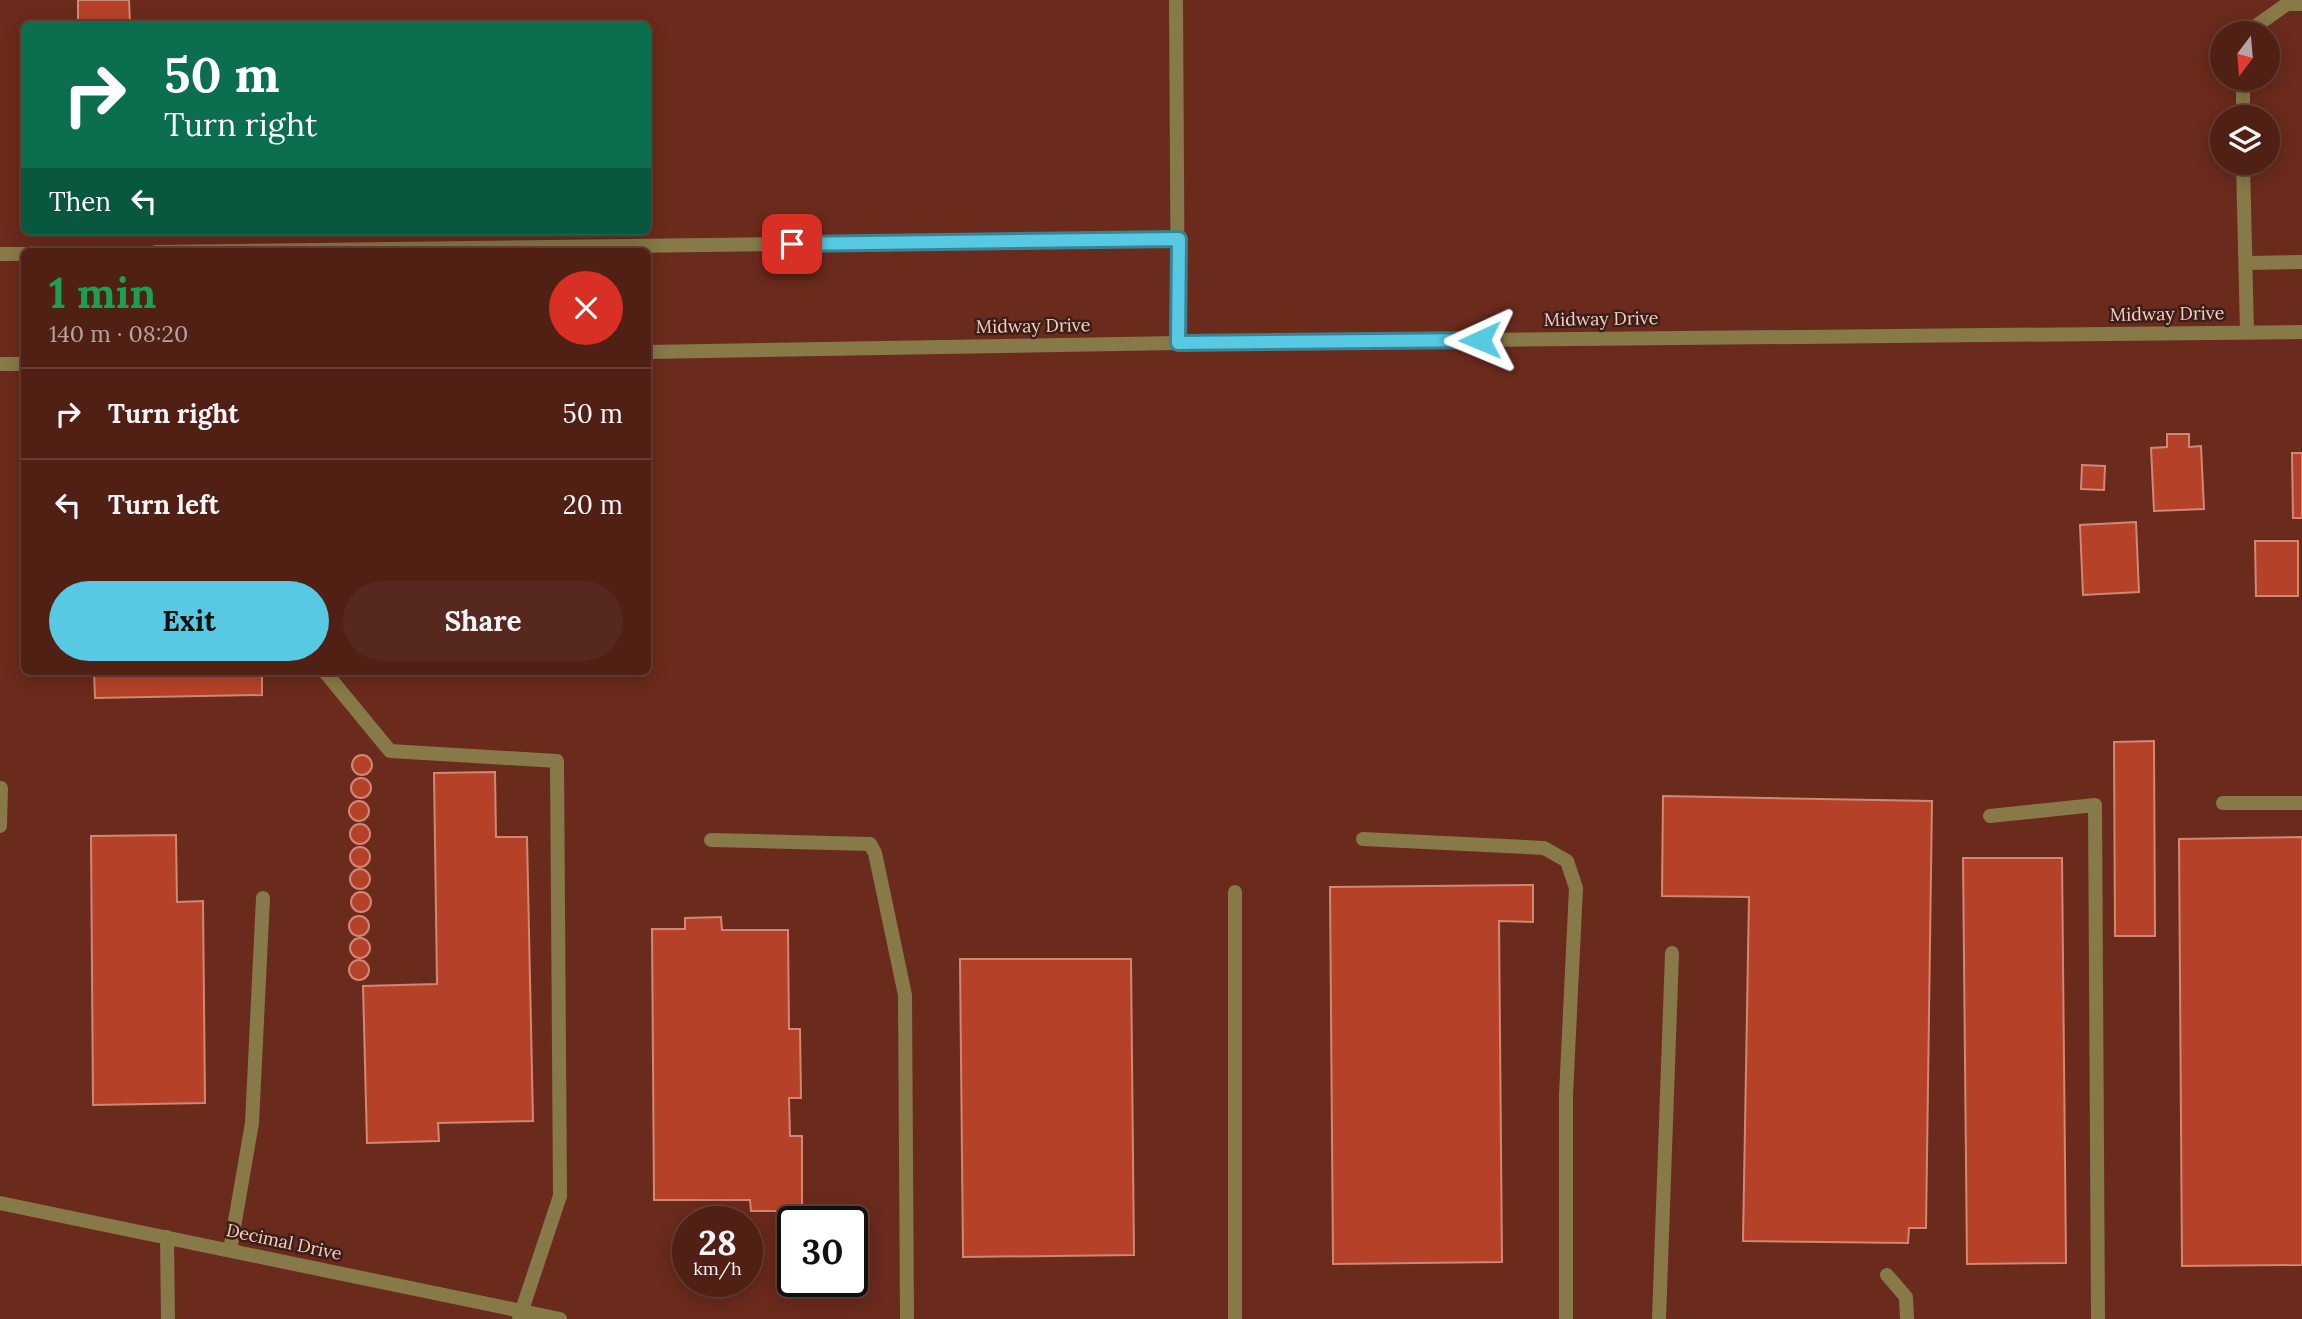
<!DOCTYPE html>
<meta charset="utf-8">
<style>
:root{--surface:#502015;--page:#56281e;--text:#f1f3f6;--muted:#b4a3a0;--line:#673e34;--accent:#57c9e2}
body{margin:0;font-family:Lora,serif;background:var(--page);color:var(--text);height:100vh;display:flex;flex-direction:column;font-size:26px;white-space:nowrap}
*{box-sizing:border-box;margin:0}
p{font-size:23px;color:var(--muted)}
.icon{flex:none;width:38px;height:38px;fill:none;stroke:currentColor;stroke-width:2;stroke-linecap:round;stroke-linejoin:round}
.map{position:relative;flex:1;overflow:hidden}
.drawer{position:absolute;left:21px;top:248px;width:630px;height:427px;display:flex;flex-direction:column;background:var(--surface);border-radius:10px;box-shadow:0 4px 18px #0003,0 0 0 2px var(--line)}
.drawer>*{flex:none}
.banner{position:absolute;left:21px;top:21px;width:630px;height:214px;border-radius:10px;box-shadow:0 4px 18px #0003,0 0 0 2px var(--line);background:#0b6e4f;color:#fff;overflow:hidden}
.needle{width:46px;rotate:196deg}
.fabs{position:absolute;left:2210px;top:21px;display:grid;gap:14px}
.fabs a{display:grid;place-items:center;width:70px;height:70px;border-radius:50%;background:var(--surface);box-shadow:0 4px 18px #0003,0 0 0 2px var(--line);font-size:35px}
.speed{position:absolute;left:672px;top:1206px;display:flex;gap:14px;font-size:35px;font-weight:700;text-align:center}
.speed>*{display:grid;place-content:center;width:91px;height:91px;border-radius:50%;background:var(--surface);box-shadow:0 4px 18px #0003,0 0 0 2px var(--line);line-height:1}
.speed small{font-size:18px;font-weight:400}
.speed .limit{border:4px solid #111;border-radius:10px;background:#fff;color:#111}
.pin{position:absolute;display:grid;place-items:center;width:60px;height:60px;color:#fff;margin:-30px;border-radius:14px;box-shadow:0 4px 10px #0006}
.me{position:absolute;width:77px;margin:-38px;rotate:269deg;stroke-linejoin:round;filter:drop-shadow(0 0 5px #0008)}
.turn{display:flex;align-items:center;gap:24px;height:147px;padding:0 28px;font-size:32px}
.turn .icon{width:91px;height:91px;stroke-width:2.5}
.turn b{display:block;font-size:49px;line-height:60px}
.then{display:flex;align-items:center;height:66px;padding:0 28px;background:#0003;gap:14px;font-size:26px}
.round{display:grid;place-items:center;flex:none;width:74px;height:74px;border-radius:37px;background:var(--page)}
.overview{display:flex;align-items:center;justify-content:space-between;height:119px;padding:0 28px}
h1{font-size:42px;font-weight:800;line-height:52px;color:#1e9e55}
.button{display:flex;gap:14px;margin-top:auto;padding:14px 28px}
.button a{flex:1;height:80px;border-radius:42px;background:var(--accent);color:#111;font-size:28px;font-weight:800;line-height:80px;text-align:center}
.button a+a{background:var(--page);color:var(--text)}
ul{padding:0;list-style:none}
li{display:flex;align-items:center;gap:21px;height:91px;padding:0 28px;border-top:2px solid var(--line)}
li div{flex:1}
li b{display:block;font-size:26px}
li em{font-style:normal}
.map>svg:first-child{display:block}
.building{fill:#b54228;stroke:#d18776;stroke-width:2}
.lines{fill:none;stroke-linecap:round;stroke-linejoin:round}
.service{stroke:#877948;stroke-width:14}
.minor{stroke:#877948;stroke-width:14}
.route-casing{stroke:#398393;stroke-width:18}
.route{stroke:#57c9e2;stroke-width:12}
.labels{text-anchor:middle;stroke-width:5;stroke-linejoin:round;paint-order:stroke}
.street-label{font-size:18px;fill:#f6cec4;stroke:#3b1e17}
</style>
<div class="map">
<svg width="2302" height="1319" viewBox="0 0 2302 1319">
<rect width="100%" height="100%" fill="#6a2a1c"/>
<!-- building -->
<path class="building" d="M78,0H129L130,23H78Z
M2167,434H2189V447L2201,446L2204,509L2154,511L2151,448L2167,447Z
M2292,453H2302V518H2293Z
M2082,465L2105,466L2104,490L2081,489Z
M2136,522L2139,592L2083,595L2080,525Z
M2255,541H2298V596H2256Z
M94,672H262V695L95,698Z
M2154,741L2155,936H2115L2114,742Z
M352 765a10 10 0 1 1 20 0a10 10 0 1 1-20 0Z
M495,772L496,837H527L533,1121L438,1123L439,1141L367,1143L363,986L437,984L434,773Z
M351 788a10 10 0 1 1 20 0a10 10 0 1 1-20 0Z
M1663,796L1932,801L1926,1228H1909L1908,1243L1743,1241L1749,897L1662,896Z
M349 811a10 10 0 1 1 20 0a10 10 0 1 1-20 0Z
M350 834a10 10 0 1 1 20 0a10 10 0 1 1-20 0Z
M176,835L177,902L203,901L205,1103L93,1105L91,836Z
M2302,837V1265L2182,1266L2179,839Z
M350 857a10 10 0 1 1 20 0a10 10 0 1 1-20 0Z
M1963,858H2062L2066,1263L1967,1264Z
M350 879a10 10 0 1 1 20 0a10 10 0 1 1-20 0Z
M1533,885V922L1499,921L1502,1262L1333,1264L1330,887Z
M351 902a10 10 0 1 1 20 0a10 10 0 1 1-20 0Z
M349 926a10 10 0 1 1 20 0a10 10 0 1 1-20 0Z
M721,917L722,930H788L789,1029H800L801,1098H789L790,1136H802V1211H751L750,1200H654L652,929H685V918Z
M350 948a10 10 0 1 1 20 0a10 10 0 1 1-20 0Z
M960,959H1131L1134,1255L963,1257Z
M349 970a10 10 0 1 1 20 0a10 10 0 1 1-20 0Z"/>
<g class="lines">
<!-- service -->
<path class="service" d="M1176,0L1178,343
M2246,33L2287,4H2302
M2243,79V117
M2243,163L2247,332
M156,252L1179,239
M0,254H24
M2248,263L2302,262
M325,672L390,751L557,761L560,1196L519,1319
M2223,803H2302
M1990,816L2095,805L2098,1319
M0,826L1,788
M1363,839L1544,848L1567,861L1576,888L1566,1095V1319
M711,840L870,844L875,853L905,995L907,1319
M167,1237L168,1319
M230,1250L252,1123L263,898
M1887,1275L1906,1297L1907,1319
M1235,1319V892
M1659,1319L1672,953"/>
<!-- minor -->
<path class="minor" d="M648,352L1178,343L2302,332
M0,364H24
M0,1203L560,1319"/>
</g>
<g class="lines">
<!-- route casing -->
<g class="route-casing">
<path id="route" d="M792,244L1179,239L1178,343L1480,340"/>
</g>
<!-- route -->
<use href="#route" class="route"/>
</g>
<g class="labels">
<!-- street labels -->
<g class="street-label">
<text transform="translate(2167 314) rotate(-1)" y="6">Midway Drive</text>
<text transform="translate(1601 319) rotate(-1)" y="6">Midway Drive</text>
<text transform="translate(1033 326) rotate(-1)" y="6">Midway Drive</text>
<text transform="translate(284 1242) rotate(12)" y="6">Decimal Drive</text>
</g>
</g>
</svg>
<div class="fabs">
<a><svg class="needle" viewBox="-14 -14 28 28"><path d="M0-13l5 13h-10z" fill="#e53935"/><path d="M0 13l5-13h-10z" fill="#b4a3a0"/></svg></a>
<a><svg class="icon" aria-label="layers" viewBox="0 0 24 24"><path d="M12 4l9 5-9 5-9-5zM3 14l9 5 9-5"/></svg></a>
</div>
<div class="speed"><div>28<small>km/h</small></div><div class="limit">30</div></div>
<div class="pin" style="left:792px;top:244px;background:#d93025"><svg class="icon" aria-label="arrive" viewBox="0 0 24 24"><path d="M6 21V4h12l-3 4 3 4H6"/></svg></div>
<svg class="me" style="left:1480px;top:340px" viewBox="-20 -20 40 40"><path d="M0-17L14 15 0 8-14 15z" fill="#57c9e2" stroke="#fff" stroke-width="4"/></svg>
<div class="banner">
<div class="turn"><svg class="icon" aria-label="right" viewBox="0 0 24 24"><path d="M7 20v-9h11M14 6l5 5-5 5"/></svg><div><b>50 m</b>Turn right</div></div>
<div class="then">Then<svg class="icon" aria-label="left" viewBox="0 0 24 24"><path d="M17 20v-9H6M10 6l-5 5 5 5"/></svg></div>
</div>
<section class="drawer">
<div class="overview"><div><h1>1 min</h1><p>140 m · 08:20</p></div><a class="round" style="background:#d93025;color:#fff"><svg class="icon" aria-label="close" viewBox="0 0 24 24"><path d="M6 6l12 12M18 6L6 18"/></svg></a></div>
<ul>
<li><svg class="icon" aria-label="right" viewBox="0 0 24 24"><path d="M7 20v-9h11M14 6l5 5-5 5"/></svg><div><b>Turn right</b></div><em>50 m</em></li>
<li><svg class="icon" aria-label="left" viewBox="0 0 24 24"><path d="M17 20v-9H6M10 6l-5 5 5 5"/></svg><div><b>Turn left</b></div><em>20 m</em></li>
</ul>
<div class="button"><a>Exit</a><a>Share</a></div>
</section>
</div>
